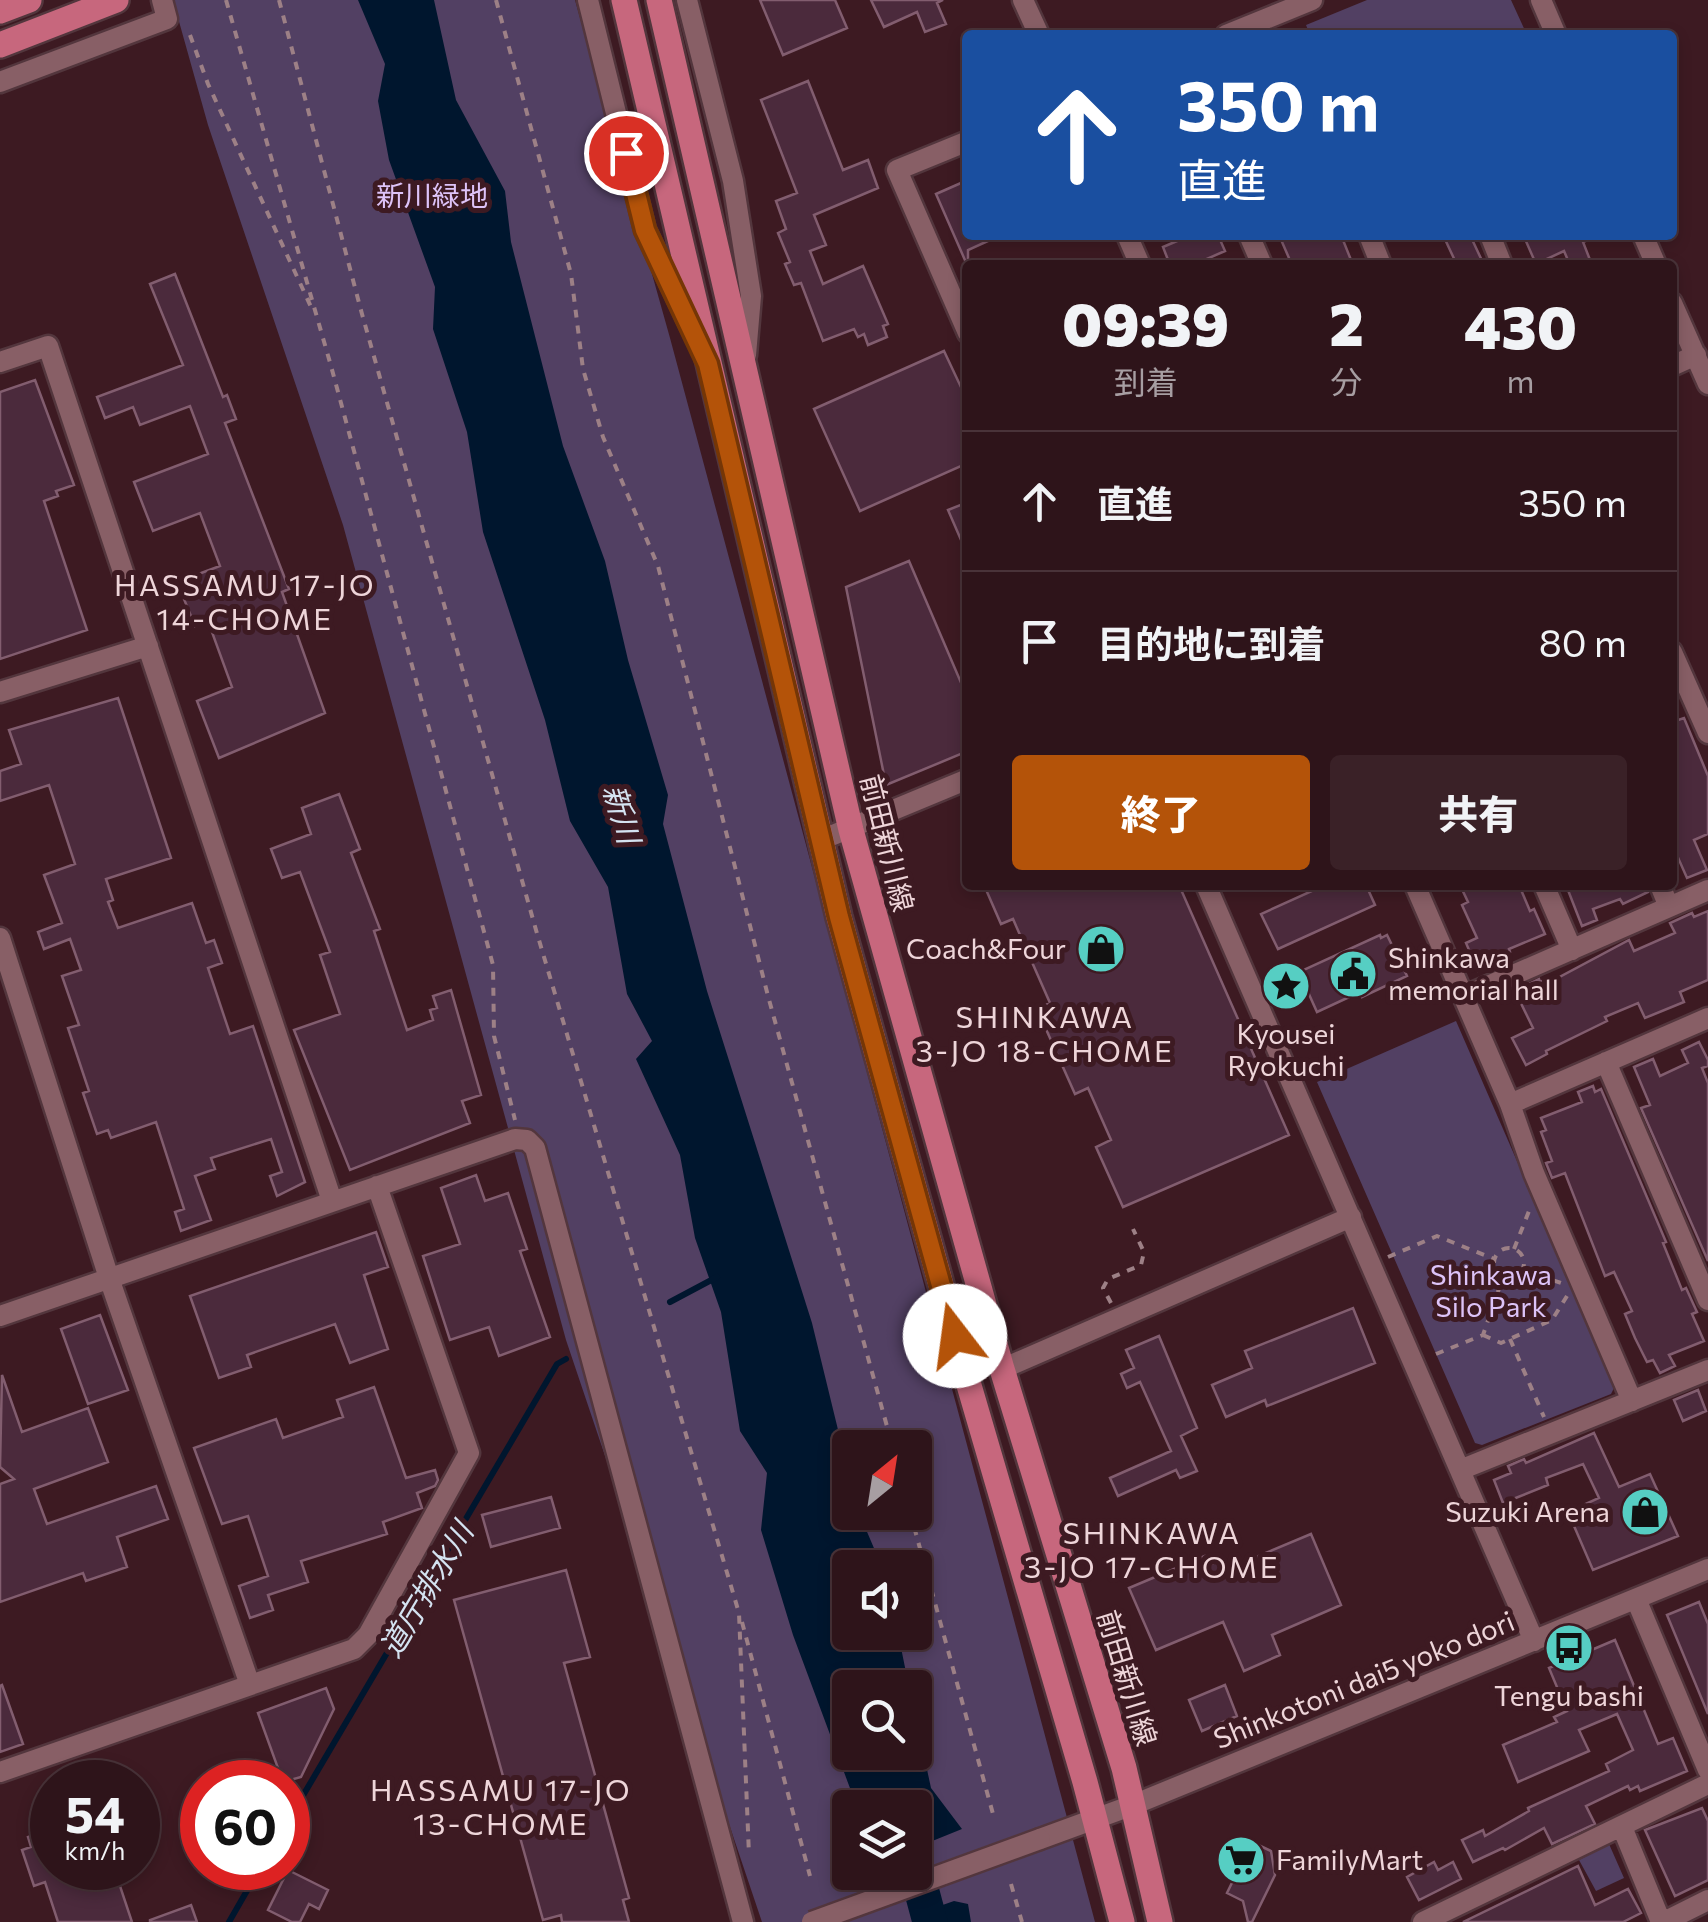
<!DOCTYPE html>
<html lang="ja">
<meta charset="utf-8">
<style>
:root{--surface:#2e141a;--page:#3a2127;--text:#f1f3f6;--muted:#a79ea2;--line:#493339;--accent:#b45309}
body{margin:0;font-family:Commissioner,"Noto Sans JP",sans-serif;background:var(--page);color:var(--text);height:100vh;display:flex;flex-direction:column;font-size:38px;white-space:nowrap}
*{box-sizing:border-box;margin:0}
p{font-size:32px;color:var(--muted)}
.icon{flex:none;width:55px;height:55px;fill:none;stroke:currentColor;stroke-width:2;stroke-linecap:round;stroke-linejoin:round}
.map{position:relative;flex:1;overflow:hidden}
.drawer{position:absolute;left:962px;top:260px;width:715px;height:630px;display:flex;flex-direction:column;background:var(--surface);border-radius:10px;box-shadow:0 5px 15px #0003,0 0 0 2px var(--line)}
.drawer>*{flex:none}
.banner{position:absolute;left:962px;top:30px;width:715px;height:210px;border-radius:10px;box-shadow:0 5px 15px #0003,0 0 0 2px var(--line);background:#1a4fa0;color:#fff;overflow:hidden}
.needle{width:65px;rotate:30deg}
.fabs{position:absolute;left:832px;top:1430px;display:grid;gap:20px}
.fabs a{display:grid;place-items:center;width:100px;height:100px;border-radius:10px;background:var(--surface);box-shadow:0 5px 15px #0003,0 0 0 2px var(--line);font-size:50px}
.speed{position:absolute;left:30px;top:1760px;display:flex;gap:20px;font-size:50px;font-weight:700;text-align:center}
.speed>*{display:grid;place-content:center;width:130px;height:130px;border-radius:50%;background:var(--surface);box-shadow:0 5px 15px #0003,0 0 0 2px var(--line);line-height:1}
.speed small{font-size:25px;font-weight:400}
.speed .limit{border:15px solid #d22;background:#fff;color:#111}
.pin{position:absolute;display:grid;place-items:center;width:85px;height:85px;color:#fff;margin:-42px;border:5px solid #fff;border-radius:50%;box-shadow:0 2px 10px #0007}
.me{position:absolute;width:110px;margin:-55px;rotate:345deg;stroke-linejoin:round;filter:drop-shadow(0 0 8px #0008)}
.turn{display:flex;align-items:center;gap:35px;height:210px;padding:0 50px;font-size:45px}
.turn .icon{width:130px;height:130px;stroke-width:2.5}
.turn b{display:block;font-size:70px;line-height:85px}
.eta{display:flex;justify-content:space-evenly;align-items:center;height:170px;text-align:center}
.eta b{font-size:60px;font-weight:800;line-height:70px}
.cta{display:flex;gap:20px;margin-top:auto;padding:20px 50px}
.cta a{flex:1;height:115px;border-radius:10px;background:var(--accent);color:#fff;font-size:40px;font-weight:800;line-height:115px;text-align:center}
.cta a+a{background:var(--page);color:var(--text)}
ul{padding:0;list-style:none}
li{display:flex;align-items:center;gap:30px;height:140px;padding:0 50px;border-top:2px solid var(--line)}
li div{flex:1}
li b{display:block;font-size:38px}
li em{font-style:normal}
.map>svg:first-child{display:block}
.green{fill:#524063;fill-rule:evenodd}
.water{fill:#00162e}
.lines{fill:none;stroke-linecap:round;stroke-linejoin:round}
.stream{stroke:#00162e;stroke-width:6}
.river{stroke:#00162e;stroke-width:35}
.building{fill:#4b2a3c;stroke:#825d6f;stroke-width:2.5}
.minor-casing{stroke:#53363d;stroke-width:25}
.major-casing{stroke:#53363d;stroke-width:30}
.path{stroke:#9d8086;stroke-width:4;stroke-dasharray:8 8;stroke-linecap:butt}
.minor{stroke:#885f66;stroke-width:20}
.major{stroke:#c7677d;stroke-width:25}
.minor-bridge-casing{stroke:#53363d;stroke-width:25;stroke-linecap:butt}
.minor-bridge{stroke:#885f66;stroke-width:20}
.route-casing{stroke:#753606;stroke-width:25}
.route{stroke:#b45309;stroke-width:18}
.labels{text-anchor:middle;stroke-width:10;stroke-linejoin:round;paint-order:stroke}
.park-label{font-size:28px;fill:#ddc3f8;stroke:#3d1a22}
.street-label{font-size:28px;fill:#eed5d9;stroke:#3d1a22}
.poi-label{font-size:28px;fill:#eed5d9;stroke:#3d1a22;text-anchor:end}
.neighbourhood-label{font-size:30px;letter-spacing:2.5px;fill:#eed5d9;stroke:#3d1a22}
.water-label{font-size:30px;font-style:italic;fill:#d4e3f1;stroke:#3d1a22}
</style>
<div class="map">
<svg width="1708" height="1922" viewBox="0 0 1708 1922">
<rect width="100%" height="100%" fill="#3d1a22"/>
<!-- green -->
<path class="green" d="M173,0H575L670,338L1095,1922H762L566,1340L343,525L208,125ZM850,1448H915V1512H850ZM850,1568H915V1632H850ZM850,1688H915V1752H850ZM850,1808H915V1872H850Z
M1367,0H1511L1527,35H1310L1306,25Z
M1456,1021L1615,1386L1611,1394L1482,1445L1475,1443L1317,1082Z
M1609,1844L1624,1878L1596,1891L1579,1860Z"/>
<!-- water -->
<path class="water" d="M358,0H434L456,100L505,191L511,242L563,446L605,561L628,660L668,795L663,824L707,991L812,1323L850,1479V1512L859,1513L882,1567L850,1568V1632L898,1633L909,1687L850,1688V1752H915V1714L931,1788L962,1829L915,1848V1808L857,1807L793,1635L761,1530L767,1473L740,1431L721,1312L695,1238L680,1155L636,1059L652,1041L627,994L608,887L570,821L545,720L483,532L467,432L433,329L435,287L389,160L378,101L385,64Z
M954,1901L968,1904L971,1922H917V1914Z"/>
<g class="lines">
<!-- stream -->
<path class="stream" d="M670,1302L717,1277
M288,1821L557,1364L566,1359
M229,1922L260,1868"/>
<!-- river -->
<path class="river" d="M915,1866L930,1922"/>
</g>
<!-- building -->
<path class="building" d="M760,0H835L847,28L783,55Z
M871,0H943L937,3L946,24L925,32L917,12L884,27Z
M808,81L843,170L868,160L878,188L814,215L826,245L810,251L823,284L863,266L888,324L883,326L887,337L868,345L864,334L858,337L854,329L823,341L801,283L794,285L785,264L790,262L778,233L786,229L776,201L797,193L761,100Z
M961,183L968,199V235H1001L968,250V267L936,194Z
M1174,235H1218L1225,251L1193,265H1170L1163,247L1177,241Z
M1279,235H1341L1353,265H1292Z
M1443,235H1470L1484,265H1457Z
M1534,235H1599L1583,242L1592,265H1570L1564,251L1536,264L1525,239Z
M175,274L223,397L227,395L236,419L225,423L289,589L282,592L325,713L219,758L197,701L232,687L208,621L195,626L177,582L220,566L200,513L153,531L134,482L208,454L190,406L140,425L133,407L105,418L97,397L183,365L150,284Z
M944,351L968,402V463L860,511L814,409Z
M35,380L74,485L56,491L58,496L44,501L87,630L0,659V392Z
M968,502V556L948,510Z
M909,561L968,699V751L886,785L846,587Z
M118,698L171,858L106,879L113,900L108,902L118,928L192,903L206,943L214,940L222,963L208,968L230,1034L253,1026L305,1182L277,1196L270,1176L282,1172L271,1139L211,1158L215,1169L195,1176L211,1220L181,1231L175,1212L184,1209L156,1122L111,1138L108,1130L97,1134L83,1093L89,1091L68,1028L79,1025L62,976L81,970L70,939L44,949L38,932L62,923L44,875L75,864L49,785L0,801V771L21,764L9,730Z
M1684,718L1708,776V834L1694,840L1707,870L1687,878L1672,844V722Z
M339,794L360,849L351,853L380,929L374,931L407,1030L433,1020L430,1010L437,1008L433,996L451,990L481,1095L462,1101L470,1123L350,1170L294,1030L340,1014L320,955L330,952L300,872L282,878L271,849L311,834L302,808Z
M984,885H1179L1289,1135L1123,1207L1096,1147L1111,1140L1088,1088L1075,1094L1037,1009L1050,1003L1013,919L1001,924Z
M1325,885H1366L1375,905L1278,949L1261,914Z
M1460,885H1519L1530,911L1534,909L1545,934L1509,949L1510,952L1503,956L1504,959L1478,971L1466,943L1477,938L1462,905L1468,902Z
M1566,885H1646L1648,892L1623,904L1620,899L1593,909L1597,920L1582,926Z
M1708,911V980L1680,992L1684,1002L1645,1018L1638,1003L1605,1017L1607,1021L1546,1051L1547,1054L1526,1065L1512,1038L1533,1028L1515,991L1539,979L1540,982L1548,978L1550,982L1629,940L1634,951L1675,933L1670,923L1692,913L1694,917Z
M1380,935L1381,938L1387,935L1407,976L1362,997L1360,992L1317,1012L1299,972Z
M1699,1042L1708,1060V1066L1702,1068L1708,1083V1261L1641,1108L1650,1105L1634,1067L1653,1059L1660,1076L1688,1063L1682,1050Z
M1593,1086L1595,1092L1601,1089L1666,1242L1663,1243L1682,1290L1686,1288L1697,1312L1692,1314L1704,1341L1669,1355L1675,1366L1660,1373L1653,1360L1647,1362L1635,1338L1625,1314L1632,1311L1614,1272L1605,1276L1565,1173L1552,1178L1546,1163L1552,1161L1541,1132L1546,1130L1541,1118L1582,1102L1578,1092Z
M476,1175L485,1201L508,1193L527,1249L520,1251L550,1337L499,1356L489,1327L450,1340L423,1256L460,1244L441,1188Z
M376,1232L388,1267L364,1275L388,1349L350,1363L335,1324L247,1355L251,1367L219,1378L190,1296Z
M1353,1308L1375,1363L1267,1406L1265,1400L1226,1417L1212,1385L1252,1368L1245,1351Z
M100,1315L128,1390L88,1404L61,1329Z
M1159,1336L1197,1428L1181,1436L1197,1471L1180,1478L1176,1470L1118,1496L1110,1478L1171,1451L1140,1382L1127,1388L1121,1374L1134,1368L1126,1350Z
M2,1375L22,1432L88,1408L108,1462L34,1489L47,1524L156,1486L168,1519L117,1537L127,1567L86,1581L83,1573L0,1602V1484L14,1479L0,1467Z
M374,1387L406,1478L435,1470L438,1480L435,1486L417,1493L422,1508L383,1522L387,1534L301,1561L308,1582L268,1595L273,1610L250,1618L239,1586L268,1576L248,1516L222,1524L194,1448L276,1419L283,1438L343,1417L337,1400Z
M1698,1390L1706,1411L1683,1421L1674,1400Z
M1594,1433L1619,1487L1650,1474L1678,1536L1593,1570L1568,1512L1599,1498L1583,1464L1546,1478L1548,1485L1503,1503L1494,1480L1511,1473L1508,1466L1524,1459L1526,1463Z
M551,1497L560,1528L491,1547L482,1515Z
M1311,1534L1341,1605L1272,1635L1280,1655L1244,1671L1223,1622L1156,1650L1129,1588L1205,1556L1209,1565L1222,1559L1227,1569Z
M566,1570L590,1657L564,1663L629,1898L623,1900L629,1922H562L561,1915L543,1920L454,1600Z
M1699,1602L1708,1624V1714L1667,1615Z
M1615,1640L1658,1744L1673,1738L1687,1771L1640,1791L1638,1786L1630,1790L1628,1786L1586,1806L1595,1824L1552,1844L1544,1828L1505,1850L1503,1848L1473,1862L1462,1840L1483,1830L1485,1836L1529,1811L1528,1808L1609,1771L1606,1764L1633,1750L1617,1714L1579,1730L1589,1751L1518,1782L1503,1745L1557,1722L1554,1717L1567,1711L1549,1668Z
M2,1685L23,1744L0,1752V1686Z
M1225,1685L1237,1716L1202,1731L1189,1700Z
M326,1688L334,1709L301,1777L283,1782L258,1713Z
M1702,1808L1708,1821V1880L1675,1896L1645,1830Z
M52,1828V1868H114L132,1922H58L45,1882L34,1886L22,1850L31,1847L28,1837Z
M1252,1842L1271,1851L1275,1875L1252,1922H1248L1243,1901L1227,1893Z
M1434,1862L1438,1870L1453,1862L1461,1879L1419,1900L1407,1877Z
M1578,1866L1595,1905L1628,1889L1641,1913L1623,1922H1463Z
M288,1870L328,1890L319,1909L309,1904L300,1922H292L268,1910Z
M191,1905L197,1922H150V1920Z"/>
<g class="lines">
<!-- minor casing -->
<g class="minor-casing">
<path id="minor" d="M588,0L645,230L697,339
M687,0L733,181L751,296L746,355
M1023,0L1039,35
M1541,0L1556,35
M1226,35L1312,0
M0,82L167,19L162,0
M968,141L897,170L968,333
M1127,235L1140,265
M1249,235L1262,265
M1369,235L1381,265
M1490,235L1502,265
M1643,235L1656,265
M1672,303L1708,384
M0,362L48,346L332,1201
M1672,366L1696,355
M1672,652L1708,733
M0,692L148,646
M821,840L968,779
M1206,885L1534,1641
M1415,885L1510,1104L1708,1018
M1544,885L1572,950
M1660,885L1669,907
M0,938L109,1278L250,1685
M1463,997L1708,890
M1606,1062L1708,1300
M1510,1104L1534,1173L1632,1401
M0,1316L515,1139L527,1140L535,1148L743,1922
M1002,1369L1351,1217
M1460,1470L1708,1370
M1636,1599L1708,1770
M0,1772L354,1649L368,1635L469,1453L377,1186
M1622,1827L1661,1922
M1040,1839L1133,1805L1708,1569
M1423,1922L1708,1784
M1664,1922L1708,1900"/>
</g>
<!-- major casing -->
<g class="major-casing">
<path id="major" d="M624,0L839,917L966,1375L1085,1782L1122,1922
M659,0L851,830L1002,1369L1124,1768L1160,1922
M0,11L29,0
M0,45L116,0"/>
</g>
<!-- path -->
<path class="path" d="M226,0L331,366L493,965L494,1036L515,1120
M279,0L362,314L536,930L739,1613L749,1855
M496,0L571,274L583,369L603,437L658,566L768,996L893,1448
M190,35L208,84L312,309
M1494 1263a15 15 0 1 1 30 0a15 15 0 1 1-30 0Z
M1514,1249L1529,1211
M1388,1257L1437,1236L1494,1259
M1523,1270L1561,1283
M1111,1303L1103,1288L1108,1279L1141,1265L1144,1252L1133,1229
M1483,1335L1501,1343L1552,1320L1567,1296
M1510,1339L1544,1417
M1436,1354L1483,1335L1503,1277
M910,1512L993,1814
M742,1622L810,1876
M1011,1884L1022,1922"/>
<!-- minor -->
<use href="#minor" class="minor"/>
<!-- major -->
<use href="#major" class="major"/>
<!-- minor-bridge casing -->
<g class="minor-bridge-casing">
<path id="minor-bridge" d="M812,1922L1040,1839"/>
</g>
<!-- minor-bridge -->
<use href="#minor-bridge" class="minor-bridge"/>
</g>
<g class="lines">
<!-- route casing -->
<g class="route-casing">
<path id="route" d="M626,153L645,230L708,364L839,917L955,1336"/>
</g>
<!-- route -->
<use href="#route" class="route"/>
</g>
<!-- icons -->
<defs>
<g id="shop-disc" transform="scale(2.5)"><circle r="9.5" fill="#56cec3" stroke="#3d1a22"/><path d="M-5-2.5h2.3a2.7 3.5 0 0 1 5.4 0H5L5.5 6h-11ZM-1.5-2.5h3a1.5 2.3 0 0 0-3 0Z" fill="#111"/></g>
<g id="civic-disc" transform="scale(2.5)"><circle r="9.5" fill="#56cec3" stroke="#3d1a22"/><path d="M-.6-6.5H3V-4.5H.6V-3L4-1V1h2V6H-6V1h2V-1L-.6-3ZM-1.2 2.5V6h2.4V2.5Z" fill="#111"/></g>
<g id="sight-disc" transform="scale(2.5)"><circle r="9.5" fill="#56cec3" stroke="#3d1a22"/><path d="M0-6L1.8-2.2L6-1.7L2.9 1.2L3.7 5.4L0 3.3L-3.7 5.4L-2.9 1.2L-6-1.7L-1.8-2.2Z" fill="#111"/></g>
<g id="bus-disc" transform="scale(2.5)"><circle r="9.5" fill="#56cec3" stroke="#3d1a22"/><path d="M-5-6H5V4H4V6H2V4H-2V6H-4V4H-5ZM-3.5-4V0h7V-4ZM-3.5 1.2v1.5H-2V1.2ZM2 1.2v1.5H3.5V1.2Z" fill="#111"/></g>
<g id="supermarket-disc" transform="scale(2.5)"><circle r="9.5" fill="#56cec3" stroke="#3d1a22"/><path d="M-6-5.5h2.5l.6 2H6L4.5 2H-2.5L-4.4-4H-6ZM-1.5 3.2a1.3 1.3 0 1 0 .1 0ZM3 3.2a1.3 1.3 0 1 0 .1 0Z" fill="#111"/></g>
</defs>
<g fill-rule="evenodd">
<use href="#shop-disc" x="1101" y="949"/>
<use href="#civic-disc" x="1353" y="974"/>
<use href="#sight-disc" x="1286" y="986"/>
<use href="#shop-disc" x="1645" y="1512"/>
<use href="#bus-disc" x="1569" y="1648"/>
<use href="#supermarket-disc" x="1241" y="1860"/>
</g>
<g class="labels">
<!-- park labels -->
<g class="park-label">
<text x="432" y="206">新川緑地</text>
<text x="1491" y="1285">Shinkawa<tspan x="1491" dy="32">Silo Park</tspan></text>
</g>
<!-- street labels -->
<g class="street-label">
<text transform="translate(887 843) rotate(76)" y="10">前田新川線</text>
<text transform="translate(1127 1678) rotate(73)" y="10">前田新川線</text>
<text transform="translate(1364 1680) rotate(-22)" y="10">Shinkotoni dai5 yoko dori</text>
</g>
<!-- poi labels -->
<g class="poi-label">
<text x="1066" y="959">Coach&amp;Four</text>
<text x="1388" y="968" text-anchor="start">Shinkawa<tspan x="1388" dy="32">memorial hall</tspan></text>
<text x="1286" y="1044" text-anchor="middle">Kyousei<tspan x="1286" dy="32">Ryokuchi</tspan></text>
<text x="1610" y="1522">Suzuki Arena</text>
<text x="1569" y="1706" text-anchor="middle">Tengu bashi</text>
<text x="1276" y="1870" text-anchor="start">FamilyMart</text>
</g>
<!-- neighbourhood labels -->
<g class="neighbourhood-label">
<text x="245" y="596">HASSAMU 17-JO<tspan x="245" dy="34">14-CHOME</tspan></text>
<text x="1045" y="1028">SHINKAWA<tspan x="1045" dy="34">3-JO 18-CHOME</tspan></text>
<text x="1152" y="1544">SHINKAWA<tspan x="1152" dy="34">3-JO 17-CHOME</tspan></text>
<text x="501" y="1801">HASSAMU 17-JO<tspan x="501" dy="34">13-CHOME</tspan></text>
</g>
<!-- water labels -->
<g class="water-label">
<text transform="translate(621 814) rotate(74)" y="10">新川</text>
<text transform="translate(427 1590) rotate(-59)" y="10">道庁排水川</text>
</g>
</g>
</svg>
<div class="fabs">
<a><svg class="needle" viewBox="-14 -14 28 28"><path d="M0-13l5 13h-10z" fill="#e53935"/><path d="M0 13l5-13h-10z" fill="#a79ea2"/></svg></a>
<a><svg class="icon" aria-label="sound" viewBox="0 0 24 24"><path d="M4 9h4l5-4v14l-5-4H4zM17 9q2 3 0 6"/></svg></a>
<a><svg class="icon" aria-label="search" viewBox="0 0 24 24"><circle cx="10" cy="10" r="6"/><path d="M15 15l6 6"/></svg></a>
<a><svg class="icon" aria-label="layers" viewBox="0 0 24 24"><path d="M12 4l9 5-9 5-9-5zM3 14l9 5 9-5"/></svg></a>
</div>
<div class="speed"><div>54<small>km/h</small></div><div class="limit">60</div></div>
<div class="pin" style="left:626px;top:153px;background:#d93025"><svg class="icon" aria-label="arrive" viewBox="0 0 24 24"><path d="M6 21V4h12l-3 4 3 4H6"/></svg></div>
<svg class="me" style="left:955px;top:1336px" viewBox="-20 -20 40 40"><circle r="19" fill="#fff"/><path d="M0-13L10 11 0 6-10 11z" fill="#b45309"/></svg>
<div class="banner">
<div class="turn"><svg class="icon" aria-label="ahead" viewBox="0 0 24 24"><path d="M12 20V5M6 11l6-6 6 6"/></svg><div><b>350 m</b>直進</div></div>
</div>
<section class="drawer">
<div class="eta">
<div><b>09:39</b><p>到着</p></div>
<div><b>2</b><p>分</p></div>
<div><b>430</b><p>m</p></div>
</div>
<ul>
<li><svg class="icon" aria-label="ahead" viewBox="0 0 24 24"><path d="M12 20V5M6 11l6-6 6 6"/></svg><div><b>直進</b></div><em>350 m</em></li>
<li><svg class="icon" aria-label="arrive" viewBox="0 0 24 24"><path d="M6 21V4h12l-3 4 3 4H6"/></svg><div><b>目的地に到着</b></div><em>80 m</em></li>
</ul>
<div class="cta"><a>終了</a><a>共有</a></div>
</section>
</div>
